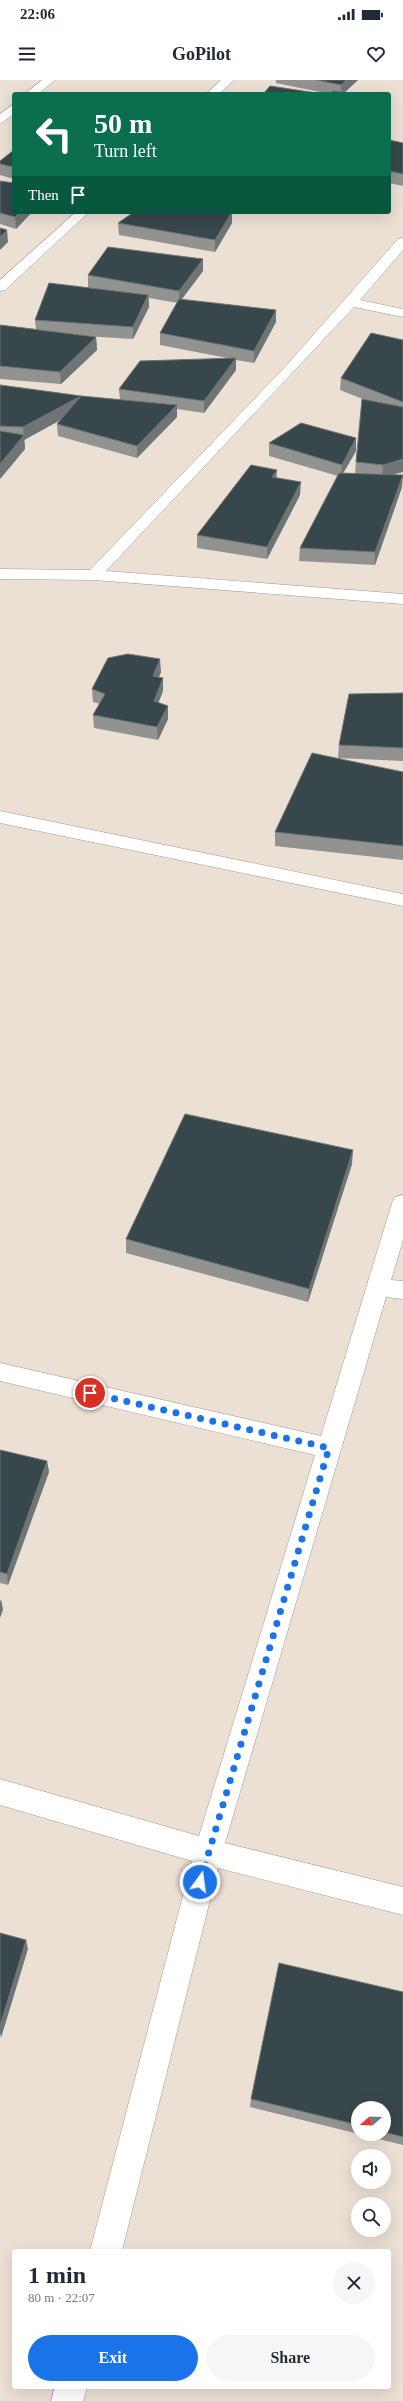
<!DOCTYPE html>
<meta charset="utf-8">
<style>
:root{--surface:#fff;--page:#f6f6f7;--text:#1f2937;--muted:#747a83;--accent:#1a73e8}
body{margin:0;font-family:"Times New Roman",serif;background:var(--page);color:var(--text);height:100vh;display:flex;flex-direction:column;font-size:15px;white-space:nowrap}
*{box-sizing:border-box;margin:0}
p{font-size:13px;color:var(--muted)}
.icon{flex:none;width:22px;height:22px;fill:none;stroke:currentColor;stroke-width:2;stroke-linecap:round;stroke-linejoin:round}
.map{position:relative;flex:1;overflow:hidden}
.panel{position:absolute;left:12px;top:2169px;width:379px;height:140px;display:flex;flex-direction:column;background:var(--surface);border-radius:4px;box-shadow:0 4px 16px #0002}
.panel>*{flex:none}
.banner{position:absolute;left:12px;top:12px;width:379px;height:122px;border-radius:4px;box-shadow:0 4px 16px #0002;background:#0b6e4f;color:#fff;overflow:hidden}
.needle{width:26px;rotate:251deg}
.tools{position:absolute;left:351px;top:2021px;display:grid;gap:8px}
.tools a{display:grid;place-items:center;width:40px;height:40px;border-radius:50%;background:var(--surface);box-shadow:0 4px 16px #0002;font-size:20px}
.pin{position:absolute;display:grid;place-items:center;width:34px;height:34px;color:#fff;margin:-17px;border:2px solid #fff;border-radius:50%;box-shadow:0 1px 4px #0007}
.me{position:absolute;width:44px;margin:-22px;rotate:14deg;stroke-linejoin:round;filter:drop-shadow(0 0 3px #0008)}
.turn{display:flex;align-items:center;gap:14px;height:84px;padding:0 16px;font-size:18px}
.turn .icon{width:52px;height:52px;stroke-width:2.5}
.turn b{display:block;font-size:28px;line-height:34px}
.then{display:flex;align-items:center;height:38px;padding:0 16px;background:#0003;gap:8px;font-size:15px}
.round{display:grid;place-items:center;flex:none;width:42px;height:42px;border-radius:21px;background:var(--page)}
.summary{display:flex;align-items:center;justify-content:space-between;height:68px;padding:0 16px}
h1{font-size:24px;font-weight:700;line-height:30px}
.primary-button{display:flex;gap:8px;margin-top:auto;padding:8px 16px}
.primary-button a{flex:1;height:46px;border-radius:24px;background:var(--accent);color:#fff;font-size:16px;font-weight:700;line-height:46px;text-align:center}
.primary-button a+a{background:var(--page);color:var(--text)}
.status{display:flex;justify-content:space-between;align-items:center;height:28px;padding:0 20px;background:var(--surface);direction:ltr}
.status svg{height:11px;fill:currentColor}
header{display:flex;justify-content:space-between;align-items:center;height:52px;padding:0 16px;background:var(--surface);font-size:18px;font-weight:700}
.map>svg:first-child{display:block}
.lines{fill:none;stroke-linecap:round;stroke-linejoin:round}
.minor-casing{stroke:#a3978d;stroke-width:1}
.minor{fill:#fff;fill-rule:evenodd}
.wall{fill:#929390;fill-rule:evenodd}
.shaded-wall{fill:#6e7574}
.building{fill:#38474b;stroke:#6e7574}
.route{stroke:#1a73e8;stroke-width:7;stroke-dasharray:0 12.6}
</style>
<div class="status"><b>22:06</b><svg viewBox="0 0 49 12"><path d="M0 12V9h3v3zM5 12V6h3v6zM10 12V3h3v9zM15 12V0h3v12zM26 1h20v11H26zM47 4h2v5h-2z"/></svg></div>
<header><svg class="icon" aria-label="menu" viewBox="0 0 24 24"><path d="M4 6h16M4 12h16M4 18h16"/></svg>GoPilot<svg class="icon" aria-label="heart" viewBox="0 0 24 24"><path d="M12 20l-8-8c-3-5 5-10 8-4 3-6 11-1 8 4z"/></svg></header>
<div class="map">
<svg width="403" height="2321" viewBox="0 0 403 2321">
<rect width="100%" height="100%" fill="#ecdfd4"/>
<g class="lines">
<!-- minor casing -->
<g class="minor-casing">
<path id="minor" d="M42,0H55L38,14H25Z
M221,0H234L219,14H206Z
M14,24V34L0,44V34Z
M76,132H89L5,210L0,211V200Z
M403,158V170L360,220L403,229V237L354,227L106,491L403,514V524L94,500L0,499V489L90,490L285,287L398,159Z
M0,731L403,814V826L0,743Z
M403,1115V1160L391,1200L403,1201V1219L386,1217L225,1763L403,1807V1835L218,1788L122,2171H90L192,1781L0,1725V1699L199,1756L315,1375L0,1301V1283L321,1356L392,1123L395,1117Z
M55,2307H87L83,2321H51Z"/>
</g>
<!-- minor -->
<use href="#minor" class="minor"/>
</g>
<!-- wall -->
<path class="wall" d="M276,0H358L344,13L330,14L276,3Z
M389,60L403,63V106L389,103Z
M14,70V99L0,95V81Z
M0,101L32,132L16,149L0,144Z
M118,143H232L215,172L119,155Z
M203,179V191L181,220L276,230V242L254,283L236,280V290L204,333L177,329V337L137,378L58,356L57,344L60,340L24,360L25,369L0,399V305L81,316L120,320L119,309L227,278L160,265V253L178,223L149,218V227L133,259L84,256L96,257L97,270L61,304L0,299V245L36,249L35,240L95,209L88,208V195Z
M403,260V392L393,394L402,407L375,485L299,481L300,468L338,396L269,376V363L356,371L343,393H355L356,382L365,320L340,310L341,298Z
M277,398L300,415L267,479L197,468V455Z
M161,592L159,597L163,611L158,623L168,639L158,660L94,648L93,635L100,624L93,622L92,609Z
M403,613V681L338,678L339,665Z
M403,692V780L275,766V752Z
M352,1084L308,1222L126,1173V1159Z
M0,1370L47,1381L49,1392L8,1505L0,1503Z
M403,1912V2065L250,2027L251,2019ZM358,2028H384V2054H358Z"/>
<!-- shaded-wall -->
<path class="shaded-wall" d="M346,0H358L343,14H341V5Z
M20,132H32L16,149L15,137Z
M232,132V143L215,172V160Z
M7,150L8,162L0,170V157Z
M203,179V191L179,223V211Z
M148,215L149,227L133,259V247Z
M276,230V242L254,283V271Z
M96,257L97,270L61,304L60,292Z
M236,278V290L204,333V321Z
M81,316V329L24,360L23,347Z
M177,325V337L137,378V366Z
M24,355L25,369L0,399V384Z
M356,358V371L341,397L342,385Z
M403,379V392L382,397L383,385Z
M277,390L276,403L272,397Z
M403,395L402,407L375,485V472Z
M301,402L300,415L267,479V467Z
M160,579L161,592L153,609V596Z
M163,598V611L154,634V621Z
M168,626V639L158,660L157,647Z
M353,1070L352,1084L308,1222L309,1209Z
M47,1381L49,1392L8,1505L7,1494Z
M1,1519L3,1530L0,1538V1522Z
M26,1860L28,1869L1,1958L0,1953V1946Z"/>
<!-- building -->
<path class="building" d="M317,0H346L341,5Z
M270,6L323,14H263Z
M333,11L353,14H330Z
M389,60L403,63V94L389,91Z
M14,70V87L0,84V81Z
M0,101L14,103V132H20L15,137L0,133Z
M134,132H232L215,160L118,143Z
M0,148L7,150L0,157Z
M108,167L203,179L179,211L88,195Z
M49,203L148,215L133,247L35,240Z
M179,219L276,230L254,271L160,253Z
M0,245L96,257L60,292L0,286Z
M371,253L403,260V322L341,298Z
M236,278L204,321L119,309L140,281Z
M0,305L81,316L177,325L137,366L57,344L81,316L23,347L0,346Z
M362,319L403,327V379L383,385L356,382Z
M301,343L356,358L342,385L269,363Z
M0,351L24,355L0,384Z
M251,385L277,390L272,397L301,402L267,467L197,455Z
M339,393L403,395L375,472L300,468Z
M128,574L160,579L153,596L163,598L154,621L168,626L157,647L93,635L105,614L92,609L108,578Z
M403,613V668L339,665L349,614Z
M312,673L403,692V766L275,752Z
M185,1034L353,1070L309,1209L126,1159Z
M0,1370L47,1381L7,1494L0,1492Z
M0,1853L26,1860L0,1946Z
M279,1883L403,1912V2057L384,2052V2028H358V2045L251,2019Z"/>
<g class="lines">
<!-- route -->
<path class="route" d="M90,1313L329,1368L200,1802"/>
</g>
</svg>
<div class="tools">
<a><svg class="needle" viewBox="-14 -14 28 28"><path d="M0-13l5 13h-10z" fill="#e53935"/><path d="M0 13l5-13h-10z" fill="#747a83"/></svg></a>
<a><svg class="icon" aria-label="sound" viewBox="0 0 24 24"><path d="M4 9h4l5-4v14l-5-4H4zM17 9q2 3 0 6"/></svg></a>
<a><svg class="icon" aria-label="search" viewBox="0 0 24 24"><circle cx="10" cy="10" r="6"/><path d="M15 15l6 6"/></svg></a>
</div>
<div class="pin" style="left:90px;top:1313px;background:#d93025"><svg class="icon" aria-label="arrive" viewBox="0 0 24 24"><path d="M6 21V4h12l-3 4 3 4H6"/></svg></div>
<svg class="me" style="left:200px;top:1802px" viewBox="-20 -20 40 40"><circle r="17" fill="#1a73e8" stroke="#fff" stroke-width="3"/><path d="M0-11L8 9 0 5-8 9z" fill="#fff"/></svg>
<div class="banner">
<div class="turn"><svg class="icon" aria-label="left" viewBox="0 0 24 24"><path d="M17 20v-9H6M10 6l-5 5 5 5"/></svg><div><b>50 m</b>Turn left</div></div>
<div class="then">Then<svg class="icon" aria-label="arrive" viewBox="0 0 24 24"><path d="M6 21V4h12l-3 4 3 4H6"/></svg></div>
</div>
<section class="panel">
<div class="summary"><div><h1>1 min</h1><p>80 m · 22:07</p></div><a class="round"><svg class="icon" aria-label="close" viewBox="0 0 24 24"><path d="M6 6l12 12M18 6L6 18"/></svg></a></div>
<div class="primary-button"><a>Exit</a><a>Share</a></div>
</section>
</div>
